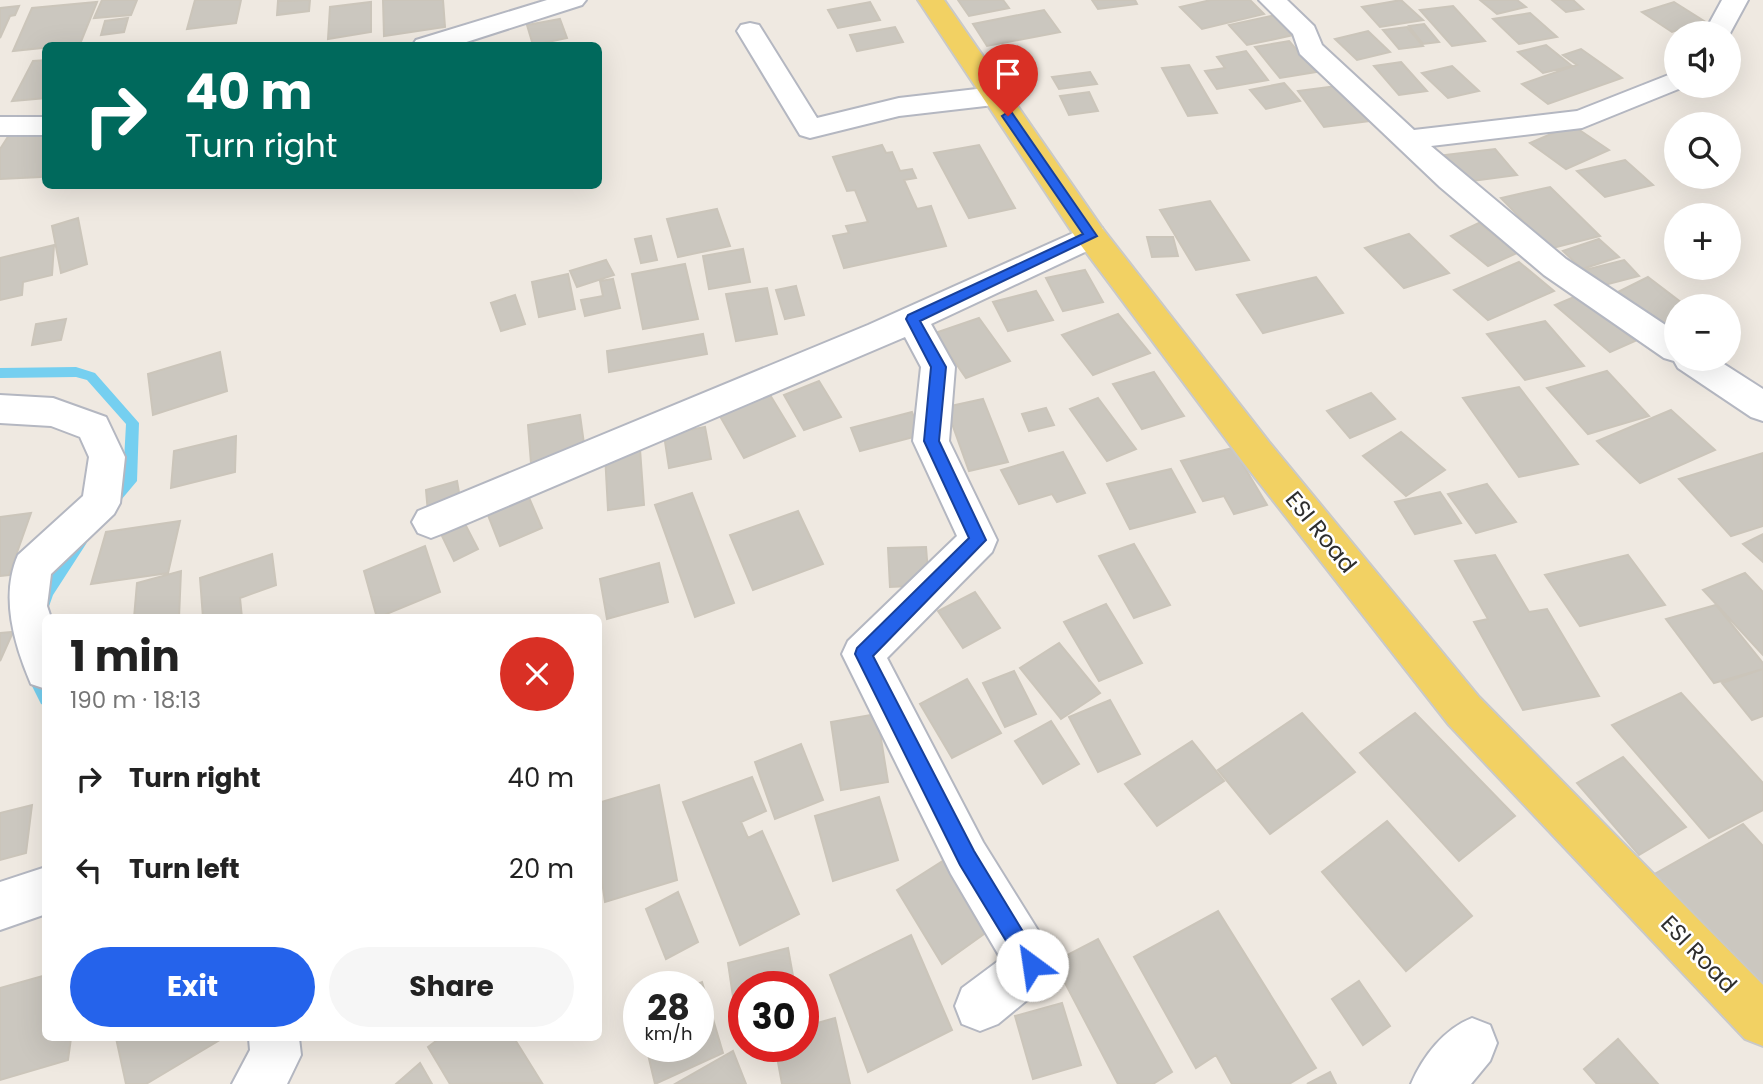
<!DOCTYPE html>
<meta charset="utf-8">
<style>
:root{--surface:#fff;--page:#f6f6f6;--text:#222;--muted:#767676;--accent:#2563eb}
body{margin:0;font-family:Poppins,sans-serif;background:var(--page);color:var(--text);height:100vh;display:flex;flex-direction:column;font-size:26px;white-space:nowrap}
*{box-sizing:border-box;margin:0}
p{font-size:23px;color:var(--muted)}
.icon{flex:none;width:38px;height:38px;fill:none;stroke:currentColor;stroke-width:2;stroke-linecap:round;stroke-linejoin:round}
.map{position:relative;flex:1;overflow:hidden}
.details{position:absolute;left:42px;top:614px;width:560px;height:427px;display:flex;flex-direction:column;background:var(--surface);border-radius:10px;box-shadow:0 7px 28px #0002}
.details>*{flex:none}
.banner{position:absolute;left:42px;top:42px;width:560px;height:147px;border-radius:10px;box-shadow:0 7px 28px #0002;background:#00695c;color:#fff;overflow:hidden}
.fabs{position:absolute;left:1664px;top:21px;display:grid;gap:14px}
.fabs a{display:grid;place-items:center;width:77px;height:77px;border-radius:50%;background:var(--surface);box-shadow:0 7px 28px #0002;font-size:35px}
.speed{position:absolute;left:623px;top:971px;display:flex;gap:14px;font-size:35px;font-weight:700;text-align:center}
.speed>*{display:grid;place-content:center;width:91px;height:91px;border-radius:50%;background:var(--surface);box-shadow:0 7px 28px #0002;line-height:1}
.speed small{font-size:18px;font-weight:400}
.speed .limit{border:10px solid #d22;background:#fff;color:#111}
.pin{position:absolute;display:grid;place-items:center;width:60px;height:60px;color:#fff;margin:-72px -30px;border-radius:50% 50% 50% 0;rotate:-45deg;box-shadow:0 0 7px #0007}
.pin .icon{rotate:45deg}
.me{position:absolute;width:77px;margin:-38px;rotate:329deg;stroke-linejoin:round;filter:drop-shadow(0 0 5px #0008)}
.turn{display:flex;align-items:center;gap:24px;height:147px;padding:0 28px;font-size:32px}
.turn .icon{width:91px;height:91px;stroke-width:2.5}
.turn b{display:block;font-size:49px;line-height:60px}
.round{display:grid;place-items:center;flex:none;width:74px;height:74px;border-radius:37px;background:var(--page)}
.overview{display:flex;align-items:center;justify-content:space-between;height:119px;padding:0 28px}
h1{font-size:42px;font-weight:700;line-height:52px}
.button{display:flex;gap:14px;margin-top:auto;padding:14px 28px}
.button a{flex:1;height:80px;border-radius:42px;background:var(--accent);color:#fff;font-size:28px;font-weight:700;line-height:80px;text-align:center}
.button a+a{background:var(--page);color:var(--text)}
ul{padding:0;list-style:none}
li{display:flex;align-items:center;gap:21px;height:91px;padding:0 28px}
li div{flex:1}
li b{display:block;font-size:26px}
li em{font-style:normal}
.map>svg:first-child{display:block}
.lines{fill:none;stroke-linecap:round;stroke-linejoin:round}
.stream{fill:#75cff0;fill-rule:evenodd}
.building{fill:#cbc7bf;stroke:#cbc5ba;stroke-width:2}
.minor-casing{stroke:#b4b7c1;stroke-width:4}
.major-casing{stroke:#c9c9c9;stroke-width:4}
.minor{fill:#fff;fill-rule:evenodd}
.major{fill:#f2d163;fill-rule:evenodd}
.route{fill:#2563eb;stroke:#184099;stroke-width:2}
.labels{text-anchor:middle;stroke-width:5;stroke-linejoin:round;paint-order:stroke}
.street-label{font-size:23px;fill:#2e2e2e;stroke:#fff}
</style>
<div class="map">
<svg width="1763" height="1084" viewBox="0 0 1763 1084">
<rect width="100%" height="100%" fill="#efe9e1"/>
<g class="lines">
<!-- stream -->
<path class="stream" d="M76,367L95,373L139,423L137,481L116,506H106L104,502L123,479L126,424L87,380L76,377L0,378V368Z
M81,534L86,536L88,540L86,544L53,595L47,612L42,614L37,612L35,607L42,587L76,536Z
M33,665L38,667L46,682V706L41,704L25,672L28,667Z"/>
</g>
<!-- building -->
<path class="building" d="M102,0H137L131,15L94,18Z
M195,0H241L236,23L187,29Z
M310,0L309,11L277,15L278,1Z
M383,0H443L445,27L384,36Z
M958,0H1003L1009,8L969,16Z
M1092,0H1135L1137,4L1098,9Z
M1211,0H1250L1264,14L1202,29L1180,7Z
M1401,0L1423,20L1380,27L1362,7Z
M1480,0H1517L1526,7L1497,14Z
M1552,0H1573L1583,9L1566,12Z
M97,2L80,44L13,51L32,8Z
M371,2V32L328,39L330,7Z
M870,2L880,20L838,28L828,10Z
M1674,2L1704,21L1672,32L1642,12Z
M19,6L15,15L10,16L0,38V8Z
M1453,6L1485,41L1452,46L1420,10Z
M1044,10L1060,32L987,46L973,24Z
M1530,13L1557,37L1519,44L1493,19Z
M1275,15L1294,35L1247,45L1229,25Z
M128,18L124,32L101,35L105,21Z
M560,19L567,38L533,45L527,25Z
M1424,24L1439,42L1423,44L1409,26Z
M895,27L903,42L857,51L850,35Z
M1407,27L1423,46L1399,49L1383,30Z
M1368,31L1390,52L1357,60L1335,39Z
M1289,41L1316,72L1280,78L1255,47Z
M1546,45L1572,66L1543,73L1518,52Z
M1581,49L1622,78L1548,104L1522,84L1577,65L1563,55Z
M1246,51L1268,80L1217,89L1205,71L1225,68L1217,57Z
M46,60V98L12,101L33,61Z
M1401,62L1427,91L1399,95L1374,66Z
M1189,65L1217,113L1188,116L1162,68Z
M1452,66L1479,91L1448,98L1422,73Z
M1090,72L1097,84L1059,89L1052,77Z
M1284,83L1300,101L1266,109L1250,90Z
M1344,85L1370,121L1324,127L1298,91Z
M1089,92L1098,111L1069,115L1060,96Z
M1572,125L1609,150L1566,169L1530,143Z
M46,131V170L41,177L0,179V149L11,132Z
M882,145L886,153L892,152L900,171L912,169L916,178L904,180L917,209L931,206L946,246L844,268L833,236L849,233L846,226L868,222L855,190L847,191L833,157Z
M979,145L1015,208L969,218L934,153Z
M1495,149L1517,175L1465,182L1445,155Z
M1625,160L1653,185L1605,197L1577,171Z
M1550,187L1600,236L1545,250L1524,229L1530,228L1501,198Z
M1210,201L1249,260L1196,270L1160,210Z
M717,209L730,246L678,257L667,219Z
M78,218L87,264L61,273L52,226Z
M1479,223L1517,253L1488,266L1451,236Z
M1409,234L1449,273L1404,288L1365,248Z
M651,236L657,260L641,263L635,239Z
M1147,237H1173L1178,256L1152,257Z
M1599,239L1619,257L1582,269L1563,251Z
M54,245L52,275L23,282L22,295L0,300V258Z
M743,249L750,282L709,289L703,256Z
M606,260L614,275L577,287L570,271Z
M1624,260L1639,276L1601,286L1585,270Z
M1519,262L1554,291L1488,320L1454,290Z
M685,264L698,319L643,329L632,274Z
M1085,270L1103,302L1063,311L1046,278Z
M568,274L575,309L539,317L532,282Z
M1316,277L1343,313L1263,333L1237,295Z
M1648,277L1686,306H1676V320L1661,328L1616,293Z
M613,279L620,308L585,316L581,300L603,296L600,281Z
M796,286L804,315L785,319L776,290Z
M767,288L777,334L736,341L726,294Z
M1036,291L1053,320L1008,331L993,302Z
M515,295L525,324L501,331L491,303Z
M1579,295L1635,341L1610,352L1555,305Z
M1118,314L1150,353L1093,375L1062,335Z
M979,318L1010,361L966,378L935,333Z
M66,319L61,340L32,345L36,324Z
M1545,321L1584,366L1525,380L1487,334Z
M703,334L707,354L609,372L607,351Z
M220,352L227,391L153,415L148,374Z
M1607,371L1649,416L1588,434L1547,388Z
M1154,372L1184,416L1142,429L1113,384Z
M819,381L841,417L804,430L784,395Z
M1519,387L1578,464L1519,477L1463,398Z
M767,390L795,436L744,458L717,411Z
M1371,393L1395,419L1350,438L1327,411Z
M1098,398L1136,449L1107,461L1070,409Z
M983,399L1008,462L969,471L946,407Z
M1046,408L1054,425L1029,431L1022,414Z
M1671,410L1715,450L1640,483L1597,441Z
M912,412L921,435L860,451L851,428Z
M580,415L585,451L531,463L528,425Z
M705,427L711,459L669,468L664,435Z
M1401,432L1445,470L1406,496L1363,456Z
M236,436L235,472L171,488L174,451Z
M1233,448L1267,505L1234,514L1224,496L1203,501L1181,461Z
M640,449L644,505L608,510L605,454Z
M1063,452L1085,493L1057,502L1052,494L1019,504L1001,470Z
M1763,453V526L1731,536L1679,479Z
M1171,469L1195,512L1130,529L1107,484Z
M457,481L461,504L428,513L426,490Z
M1487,484L1516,522L1476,533L1448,494Z
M1440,492L1461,523L1415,534L1395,502Z
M527,493L542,528L500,546L486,510Z
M692,493L734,603L695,617L655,505Z
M798,511L823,564L753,590L730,535Z
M31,513L9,575L0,576V517Z
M180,521L168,573L91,584L106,532Z
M465,524L478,549L454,561L442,536Z
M1763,534V562L1743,544Z
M1134,544L1170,605L1134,618L1099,556Z
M425,546L440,592L377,618L364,571Z
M926,547L929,585L890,587L888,548Z
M272,554L276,585L240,598L242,618H203L200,578Z
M1495,555L1529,612L1547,609L1599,696L1523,710L1474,622L1488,619L1455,561Z
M1628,555L1665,605L1580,626L1545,575Z
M659,563L668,602L607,619L600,579Z
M181,571L179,618H134L137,583Z
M1745,573L1763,592V655L1703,590Z
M975,592L1000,628L963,648L938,611Z
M1106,604L1142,663L1099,681L1064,622Z
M1716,605L1763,663V669L1714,683L1666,619Z
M13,632L0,661V633Z
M1059,643L1100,693L1061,719L1020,668Z
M1763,669V716L1752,720L1722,683Z
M1014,671L1036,714L1005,727L983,683Z
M967,679L1001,733L952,758L920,704Z
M1681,693L1763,783V810L1709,838L1612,725Z
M1110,700L1140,754L1098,772L1069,717Z
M1302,713L1355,772L1270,834L1218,770Z
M1415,713L1515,816L1459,861L1360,753Z
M877,714L888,782L841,790L831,722Z
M1051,721L1079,764L1043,784L1015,741Z
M1192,741L1224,781L1157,826L1125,784Z
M801,744L823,800L775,819L755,762Z
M1623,757L1686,827L1639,855L1577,783Z
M752,777L766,811L741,822L748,838L762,831L799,914L740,945L683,802Z
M659,785L677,880L605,902L598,854V803Z
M879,797L898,860L833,881L815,816Z
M32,805L26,853L0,860V813Z
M1387,821L1472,916L1406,971L1322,872Z
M1743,824L1763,846V984L1748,994L1651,876Z
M946,859L991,929L942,964L897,890Z
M678,892L698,942L666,959L646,909Z
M1218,911L1316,1068L1289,1084H1232L1216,1055L1196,1068L1134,957Z
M911,935L952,1030L868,1072L830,975Z
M1098,939L1172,1072L1153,1084H1118L1054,962Z
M788,948L795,987H744V1036L739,1037L728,963Z
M46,975V1038H71L68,1060L0,1080V988Z
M1359,981L1390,1026L1363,1045L1332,999Z
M702,982L723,1053L655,1084L646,1046H698V987H690Z
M1062,1003L1081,1065L1033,1079L1015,1016Z
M835,1018L850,1084H782L775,1046H803V1027Z
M116,1038H223L146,1084H126Z
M440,1038H514L542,1083L450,1084L428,1047Z
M1618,1039L1658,1084H1597L1584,1069Z
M733,1051L746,1084H675Z
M420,1063L432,1084H396Z
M1330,1072L1336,1084H1307Z"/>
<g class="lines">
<!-- minor casing -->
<g class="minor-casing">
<path id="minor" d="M547,0H586L582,5L454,46H412L416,40Z
M1259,0H1287L1314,26L1322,45L1414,130L1577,111L1676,72V86H1686L1582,128L1431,146L1566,259L1676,332V359H1716L1763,389V421L1751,417L1678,368L1674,361L1664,358L1544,275L1440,187L1300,54L1293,34Z
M1722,0H1748L1729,35L1704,33Z
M750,23L759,25L817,118L899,98L994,87L1004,90L1008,96L1004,102L994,105L899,116L810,138L800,135L737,31L741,25Z
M0,117H46V135H0Z
M1091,225L1102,228L1107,236L1102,244L931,324L955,367L949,441L997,540L992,552L887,658L983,842L1049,948L1056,965L1049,982L998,1024L980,1031L962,1024L955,1006L962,988L1001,959L951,874L842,654L848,641L957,536L913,441L921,367L905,337L444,533L431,538L418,533L412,522L418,511L868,325Z
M0,395L53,398L106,417L125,457L120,503L114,514L51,574L47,606L51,618H46V689L31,684C14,644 0,596 18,555L83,496L89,457L80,437L51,426L0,423Z
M46,867V914L0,930V882Z
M1472,1018L1490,1025L1497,1043L1490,1061L1471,1084H1411C1423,1056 1444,1029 1472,1018Z
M249,1038H299L301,1055L287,1084H232L250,1050Z"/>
</g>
<!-- major casing -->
<g class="major-casing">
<path id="major" d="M918,0H944L1102,228L1269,442L1479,697L1763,985V1046L1745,1039L1449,725L1243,462L1080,244Z"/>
</g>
<!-- minor -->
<use href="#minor" class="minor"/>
<!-- major -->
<use href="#major" class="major"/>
</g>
<!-- route -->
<path class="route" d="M1008,112L1012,113L1097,236L920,321L946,367L939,441L986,540L873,656L974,851L1039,958L1042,965L1039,972L1032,975L1025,972L960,865L855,654L857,648L969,538L924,441L931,367L906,319L908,315L1083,234L1002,116Z"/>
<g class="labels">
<!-- street labels -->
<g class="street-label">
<text transform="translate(1321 532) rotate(51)" y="8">ESI Road</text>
<text transform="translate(1699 954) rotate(46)" y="8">ESI Road</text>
</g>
</g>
</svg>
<div class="fabs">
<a><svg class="icon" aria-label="sound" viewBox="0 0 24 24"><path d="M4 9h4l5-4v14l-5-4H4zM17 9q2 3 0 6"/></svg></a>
<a><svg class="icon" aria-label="search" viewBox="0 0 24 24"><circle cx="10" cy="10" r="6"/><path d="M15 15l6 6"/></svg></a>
<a>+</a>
<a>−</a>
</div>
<div class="speed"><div>28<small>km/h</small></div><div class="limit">30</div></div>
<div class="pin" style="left:1008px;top:116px;background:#d93025"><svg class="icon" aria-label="arrive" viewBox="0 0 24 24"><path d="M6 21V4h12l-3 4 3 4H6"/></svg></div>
<svg class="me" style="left:1032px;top:965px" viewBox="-20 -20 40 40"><circle r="19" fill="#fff"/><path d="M0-13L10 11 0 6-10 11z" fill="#2563eb"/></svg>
<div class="banner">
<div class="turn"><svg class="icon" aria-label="right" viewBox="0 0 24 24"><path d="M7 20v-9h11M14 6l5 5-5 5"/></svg><div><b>40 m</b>Turn right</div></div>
</div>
<section class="details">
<div class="overview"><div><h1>1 min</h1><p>190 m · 18:13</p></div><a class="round" style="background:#d93025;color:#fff"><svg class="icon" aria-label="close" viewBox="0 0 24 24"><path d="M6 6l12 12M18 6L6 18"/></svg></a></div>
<ul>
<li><svg class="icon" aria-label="right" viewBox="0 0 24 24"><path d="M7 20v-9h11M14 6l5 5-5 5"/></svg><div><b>Turn right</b></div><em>40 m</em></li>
<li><svg class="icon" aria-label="left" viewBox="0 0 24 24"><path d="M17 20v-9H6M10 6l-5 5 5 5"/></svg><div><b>Turn left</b></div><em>20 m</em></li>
</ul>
<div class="button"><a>Exit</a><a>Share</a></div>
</section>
</div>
